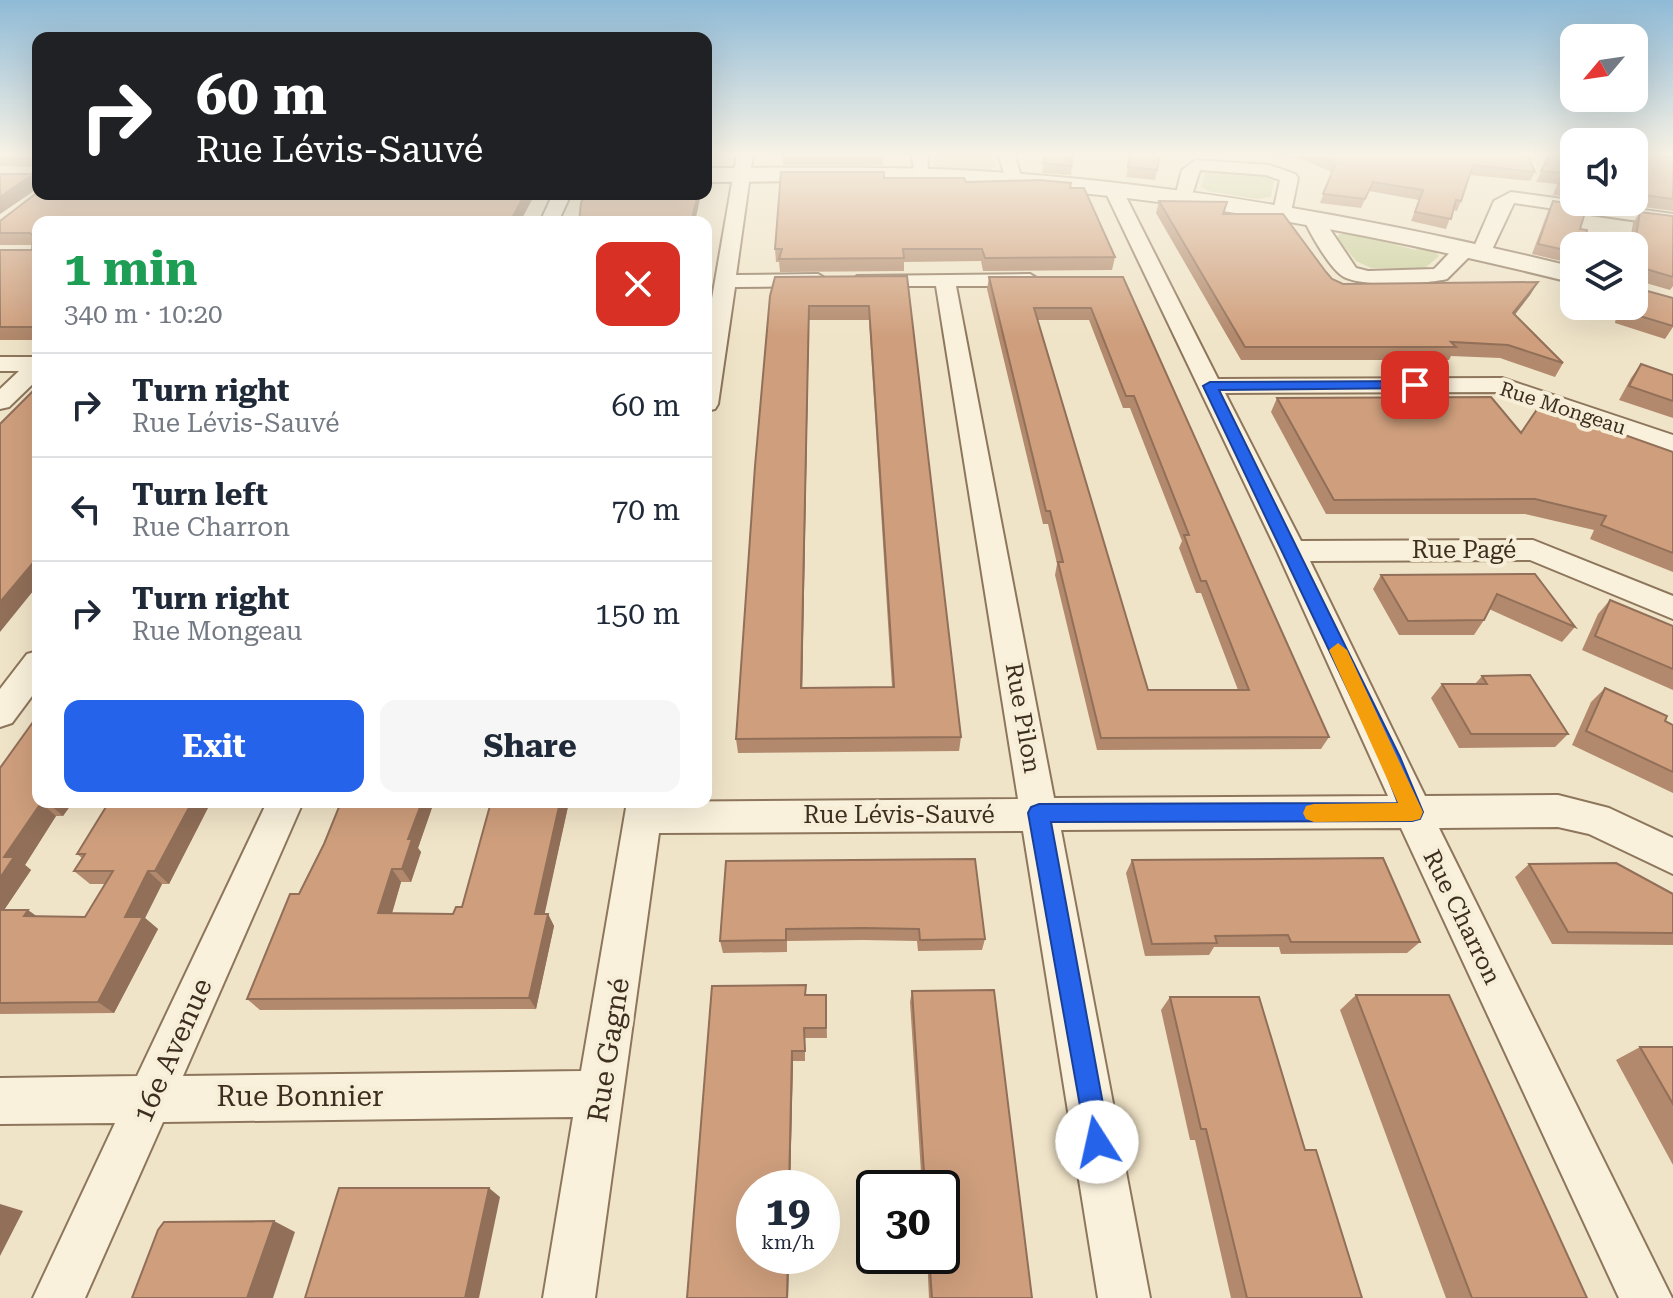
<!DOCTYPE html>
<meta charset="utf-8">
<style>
:root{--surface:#fff;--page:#f6f6f7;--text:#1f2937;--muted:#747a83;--line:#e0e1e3;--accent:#2563eb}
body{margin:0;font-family:"Roboto Serif",serif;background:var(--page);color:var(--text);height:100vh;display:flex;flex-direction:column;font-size:30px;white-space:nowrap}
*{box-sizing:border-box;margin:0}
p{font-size:26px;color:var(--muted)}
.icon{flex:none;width:44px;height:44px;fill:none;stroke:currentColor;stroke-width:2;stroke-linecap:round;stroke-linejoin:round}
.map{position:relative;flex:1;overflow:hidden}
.sheet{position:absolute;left:32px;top:216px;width:680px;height:592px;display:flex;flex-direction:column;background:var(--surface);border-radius:16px;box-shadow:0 8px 32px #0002}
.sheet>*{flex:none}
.hud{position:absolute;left:32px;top:32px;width:680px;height:168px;border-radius:16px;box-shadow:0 8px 32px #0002;background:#202124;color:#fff;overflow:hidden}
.needle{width:52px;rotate:241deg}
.buttons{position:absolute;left:1560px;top:24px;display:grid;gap:16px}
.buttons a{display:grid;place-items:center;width:88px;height:88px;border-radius:16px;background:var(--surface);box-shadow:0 8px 32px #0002;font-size:40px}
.speed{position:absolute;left:736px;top:1170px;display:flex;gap:16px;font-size:40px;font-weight:700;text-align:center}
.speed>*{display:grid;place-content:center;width:104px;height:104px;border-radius:50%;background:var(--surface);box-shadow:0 8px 32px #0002;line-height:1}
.speed small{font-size:20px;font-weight:400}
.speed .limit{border:4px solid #111;border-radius:12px;background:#fff;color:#111}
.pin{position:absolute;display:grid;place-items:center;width:68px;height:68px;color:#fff;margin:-34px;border-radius:16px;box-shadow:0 4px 12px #0006}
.me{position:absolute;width:88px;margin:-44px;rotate:350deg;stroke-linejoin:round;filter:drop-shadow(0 0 6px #0008)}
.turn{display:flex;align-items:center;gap:28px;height:168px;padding:0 32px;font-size:36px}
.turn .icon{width:104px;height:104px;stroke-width:2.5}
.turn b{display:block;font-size:56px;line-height:68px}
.round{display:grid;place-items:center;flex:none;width:84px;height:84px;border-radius:16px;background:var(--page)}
.overview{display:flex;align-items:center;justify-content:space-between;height:136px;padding:0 32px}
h1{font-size:48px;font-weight:700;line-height:60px;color:#1e9e55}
.action{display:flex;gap:16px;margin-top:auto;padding:16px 32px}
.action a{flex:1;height:92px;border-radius:16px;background:var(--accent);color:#fff;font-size:32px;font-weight:700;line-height:92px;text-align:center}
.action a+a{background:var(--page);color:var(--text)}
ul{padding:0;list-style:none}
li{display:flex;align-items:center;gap:24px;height:104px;padding:0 32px;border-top:2px solid var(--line)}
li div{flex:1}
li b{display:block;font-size:30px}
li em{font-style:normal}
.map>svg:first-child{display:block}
.green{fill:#c9cf9b}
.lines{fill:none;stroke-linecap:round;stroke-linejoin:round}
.minor-casing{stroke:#8d765c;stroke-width:4}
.tertiary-casing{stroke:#8d765c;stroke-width:4}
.secondary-casing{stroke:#6f573f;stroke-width:4}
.minor{fill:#faf1dc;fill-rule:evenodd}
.tertiary{fill:#faf1dc;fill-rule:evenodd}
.secondary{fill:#faf1dc;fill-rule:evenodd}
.wall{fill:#b2896c;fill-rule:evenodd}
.shaded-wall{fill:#916f58}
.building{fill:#cf9f7d;stroke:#916f58;stroke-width:2;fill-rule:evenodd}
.route{fill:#2563eb;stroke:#184099;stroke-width:2}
.slow{fill:#f59e0b}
.labels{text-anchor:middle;stroke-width:8;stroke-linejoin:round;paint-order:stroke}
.far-street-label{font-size:20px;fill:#3d2e20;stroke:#f7eed8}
.street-label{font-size:24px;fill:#3d2e20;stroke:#f7eed8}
.near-street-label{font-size:28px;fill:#3d2e20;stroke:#f7eed8}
</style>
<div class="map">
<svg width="1673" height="1298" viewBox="0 0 1673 1298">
<rect width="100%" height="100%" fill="#f0e4c8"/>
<!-- green -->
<path class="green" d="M933,154H993L997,167L986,170L936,168Z
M1211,170L1270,177L1274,181L1271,197L1257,199L1208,191L1201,187L1206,171Z
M1339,234H1353L1416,250L1418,247L1435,252L1439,256L1425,268H1371L1356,261L1337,238Z"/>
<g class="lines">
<!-- minor casing -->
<g class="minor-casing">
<path id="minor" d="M737,154H753L736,275L818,274L828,280L818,286L735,287L718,404L715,409L706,411V333Z
M912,154H928L927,179H915Z
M998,154H1014L1022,179L1019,183H1007Z
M1196,160L1269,165L1295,174L1298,178L1291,212L1282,218L1273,212L1280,180L1266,175L1200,170L1190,201H1178L1175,197L1182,170Z
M1113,184L1122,189L1218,379L1502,378L1673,435V452L1500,392L1225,393L1301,541L1533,540L1673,596V619L1530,560L1310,561L1425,796L1558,795L1609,808L1673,838V874L1589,834L1558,827L1439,828L1672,1298H1619L1401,828L1061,830L1150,1298H1098L1023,831L659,833L595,1298H543L573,1117L163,1122L85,1298H33L115,1123L0,1124V1078L137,1076L267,802H303L183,1076L581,1071L627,802L1018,799L936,286H864L854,280L857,276L1030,274L1040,280L1030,286H956L1054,798L1388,796L1277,551L1104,189Z
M1511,192L1673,214V226L1514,203L1489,256L1482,258L1473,253L1447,279C1427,284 1357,288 1341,275C1328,265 1309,232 1303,217L1305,213H1319L1356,268L1368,271L1434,269C1446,258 1458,238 1474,247L1494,201Z
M553,194H571L558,222H540Z
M0,357H38V379L9,407L0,409V389L19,371H0Z
M38,651V688L12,723L0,727V689L27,654Z"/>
</g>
<!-- tertiary casing -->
<g class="tertiary-casing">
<path id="tertiary" d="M706,168C797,168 888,166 978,171C1180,183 1378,219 1574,267V283C1389,237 1204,201 1014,187C912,179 809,181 706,182Z"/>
</g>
<!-- secondary casing -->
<g class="secondary-casing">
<path id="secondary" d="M1660,154H1673V162Z"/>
</g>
<!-- minor -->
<use href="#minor" class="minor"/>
<!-- tertiary -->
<use href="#tertiary" class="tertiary"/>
<!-- secondary -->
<use href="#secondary" class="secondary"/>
</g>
<!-- wall -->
<path class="wall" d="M0,154H38V188L0,214L34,171V167L0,166Z
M783,154H883V165H783Z
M1045,154H1074L1073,164H1071L1072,166L1071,175L1042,173Z
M1130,154L1157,170L1155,180L1126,177Z
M1254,154H1527L1535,172L1530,181L1470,175L1461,201L1457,211L1453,210L1446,229L1411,221L1419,200L1369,191L1361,208L1320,203L1332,172L1301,159Z
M1550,154H1574V198L1553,195L1557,184L1536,182Z
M1634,154L1673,158V211L1636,206L1637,201L1634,200Z
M884,178L1070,188L1115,257L1112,270L983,271L981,261L904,262V271L780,272L779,262H776L775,249Z
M38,194H535L520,222H38V340H0V250H32V245H0V221Z
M1159,201L1223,214L1326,272L1332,279L1343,284L1538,282L1530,295L1515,314L1563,363L1555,377L1500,358L1451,356L1449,360H1241L1156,213Z
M1553,201L1574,246V264L1532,254L1548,211Z
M1640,212L1673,277V286L1670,290L1639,281L1640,289L1673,298V327L1665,339L1615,323L1618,306H1634V246H1629L1633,223Z
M907,276L961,737L959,751L738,753L736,739L775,277ZM809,320H869L892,687L802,688Z
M989,277H1123L1329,737L1321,749L1097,750L1055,575L1057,564L1048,524H1043L987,289ZM1037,320H1089L1123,408H1130L1182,541L1179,548L1196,593H1201L1238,690H1148Z
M1641,364L1673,375V418L1619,400L1631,378Z
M1277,398L1521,433L1673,452V572L1590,539L1594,530L1525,514H1326L1271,412Z
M1535,574L1575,627L1562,642L1489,609L1484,620L1474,635H1399L1373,589L1381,575Z
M1610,600L1673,626V690L1582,650L1598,614Z
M1482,676L1568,734L1555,747L1459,748L1431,698L1442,684H1475Z
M1605,688L1673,725V793L1572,745L1591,702Z
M0,768L38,802H73L63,816H56L25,865L31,870L4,910L37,916L85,917L105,884H90L74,871L82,858L77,854L109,802H211L169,884H162L145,918L158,929L114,1013L0,1014Z
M341,802H434L418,848L421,852L411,882H401L392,914H453L462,907L491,802H569L544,914H548L554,926L536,1009L260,1010L247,999L324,844Z
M1132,860L1420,942L1407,953L1281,954L1279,947H1214L1209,955L1145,956L1126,873Z
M726,861L985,939L982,950L918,951L917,941L863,940L787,941V952L723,953L720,941Z
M1529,864L1673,894V945L1552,944L1515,877Z
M912,991L1032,1298H929L927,1256H942V1188H922L910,1002Z
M806,995H826L827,1038H805V1061H793L790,1188H754V1256H789L788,1298H687Z
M1356,995L1587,1298H1446L1340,1010Z
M1170,997L1305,1150L1362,1298H1231L1195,1140H1190L1161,1010Z
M1640,1047H1673V1165L1616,1060Z"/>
<!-- shaded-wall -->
<path class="shaded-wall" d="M31,176L38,188L0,214V197Z
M525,194H535L520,222H510Z
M698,194H701L695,222H691Z
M1538,282L1530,295L1506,326L1513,313Z
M809,306V320L802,702L801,688Z
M38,557V585L0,632V602Z
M49,802H73L63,816L48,803Z
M192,802H211L169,884L155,871Z
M422,802H434L418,848L421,852L411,882L402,869L408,839Z
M560,802H569L542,926L535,914Z
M41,803L56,816L25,865L31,870L0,916V878L4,857Z
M392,869L401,882L388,926L378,913Z
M148,871L162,884L145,918L158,929L114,1013L98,1002L125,917Z
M28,910L45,922L24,916Z
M548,914L554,926L536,1009L529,998Z
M792,1051L793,1061L790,1188H789Z
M489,1188L500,1197L479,1298H465Z
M0,1204L23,1211L0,1256Z
M274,1221L295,1232L273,1298H247Z
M788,1256H789L788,1298H787Z"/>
<!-- building -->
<path class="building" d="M0,154H38V179L31,176L0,197V174H31L34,171L33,155Z
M783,154H883V157H783Z
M1045,154H1067L1072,166L1043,163Z
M1130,154H1160L1157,170L1128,167Z
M1315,154H1527L1535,172L1473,165L1461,201L1456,200L1451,219L1415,212L1423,190L1373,182L1365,199L1323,194L1336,163Z
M1550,154H1574V186L1559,184L1563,173L1541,171Z
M1634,154H1649L1673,158V199L1643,195L1644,189L1634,188Z
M781,172H884V178H964L966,182L1040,180L1071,183L1070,188H1084L1115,257L985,258L982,249H903L904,258L779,259L782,249H775Z
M38,192V194H525L510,222H38V327H0V250H32L33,236L30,233H0V221Z
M585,194H698L691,222H579L581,203Z
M1159,201L1227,202L1223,214H1283L1326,272L1332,279L1343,284L1538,282L1513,313L1563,363L1508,345L1451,342L1456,347H1245Z
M1553,201L1587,206L1580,229L1587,230L1583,246H1574V252L1538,244Z
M1640,212L1673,216V277L1643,268L1639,271L1640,289L1673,298V326L1623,311L1624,306H1634V248Z
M907,276L961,737L736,739L755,466L770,296L775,277ZM809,306H869L894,687L801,688Z
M989,277H1123L1329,737L1101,738L1058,562H1063L1050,511H1046ZM1034,308H1091L1126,396H1134L1189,535H1184L1201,581H1206L1249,690H1148Z
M1641,364L1673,375V401L1629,386Z
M38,386V557L0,602V424Z
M1491,397L1521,433L1540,405L1673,452V553L1601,525L1606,516L1535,499L1334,500L1277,398Z
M1535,574L1575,627L1497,594L1484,620L1408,621L1381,575Z
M1610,600L1673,626V669L1595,636Z
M1530,675L1568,734H1471L1442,684H1487L1482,676Z
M1605,688L1667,716L1665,721L1673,725V772L1586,731Z
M38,715V802H49L48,803H41L4,857H14L0,878V768Z
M109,802H192L155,871H148L125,917H143L98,1002L0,1003V910H28L24,916L85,917L113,871H74L85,854H77Z
M341,802H422L408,839H412L402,869H392L378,913L453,914L456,907H462L491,802H560L535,914H548L529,998L247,999L290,894H299L324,844Z
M1383,858L1420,942H1291L1288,935L1215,936L1217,943L1152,944L1132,860Z
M975,859L985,939L920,940L919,929L863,928L786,929V940L720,941L726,861Z
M1616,863L1673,894V933L1568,932L1529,864Z
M806,985L805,995H826V1028H804L805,1051H792L789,1188H754V1256H788L787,1298H687L712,986Z
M994,990L1032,1298H932L929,1256H942V1188H925L912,991Z
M1356,995H1449L1587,1298H1472Z
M1170,997H1259L1305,1150H1316L1362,1298H1247L1206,1129H1201Z
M1640,1047H1673V1104Z
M339,1188H489L465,1298H305Z
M274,1221L247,1298H132L158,1230L164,1222Z"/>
<!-- sky -->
<linearGradient id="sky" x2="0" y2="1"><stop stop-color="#8fbad6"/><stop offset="0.46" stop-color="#f8f3e6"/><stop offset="1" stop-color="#f8f3e6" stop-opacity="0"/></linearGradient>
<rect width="1673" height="336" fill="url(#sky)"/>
<!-- route -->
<path class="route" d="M1415,381L1422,385L1420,388L1219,390L1400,757L1423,812L1420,819L1412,821L1051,822L1110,1142L1106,1151L1097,1155L1088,1151L1028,813L1031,807L1039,804L1398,803L1380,757L1203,386L1210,382Z"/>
<!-- slow -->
<path class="slow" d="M1338,643L1347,650L1423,812L1420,819L1412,821L1314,822L1306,819L1303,813L1306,806L1314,804L1398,803L1329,650Z"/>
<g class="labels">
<!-- far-street labels -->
<g class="far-street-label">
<text transform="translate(1563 408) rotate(18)" y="7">Rue Mongeau</text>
</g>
<!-- street labels -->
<g class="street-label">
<text x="1464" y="558">Rue Pagé</text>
<text transform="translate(1023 718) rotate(80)" y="8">Rue Pilon</text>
<text x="899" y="823">Rue Lévis-Sauvé</text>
<text transform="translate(1462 917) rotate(64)" y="8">Rue Charron</text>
</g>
<!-- near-street labels -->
<g class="near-street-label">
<text transform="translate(172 1050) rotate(-66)" y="10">16e Avenue</text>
<text transform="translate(608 1050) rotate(-81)" y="10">Rue Gagné</text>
<text x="300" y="1106">Rue Bonnier</text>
</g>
</g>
</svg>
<div class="buttons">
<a><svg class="needle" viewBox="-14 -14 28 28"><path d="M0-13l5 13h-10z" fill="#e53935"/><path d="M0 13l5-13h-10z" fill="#747a83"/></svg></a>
<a><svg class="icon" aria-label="sound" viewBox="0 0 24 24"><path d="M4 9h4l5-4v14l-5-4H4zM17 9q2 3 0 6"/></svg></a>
<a><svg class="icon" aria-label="layers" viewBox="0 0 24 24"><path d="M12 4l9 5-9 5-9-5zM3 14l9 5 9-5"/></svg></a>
</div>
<div class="speed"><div>19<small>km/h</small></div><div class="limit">30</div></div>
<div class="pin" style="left:1415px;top:385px;background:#d93025"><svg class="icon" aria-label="arrive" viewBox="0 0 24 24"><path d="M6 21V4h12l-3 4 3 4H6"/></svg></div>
<svg class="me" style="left:1097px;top:1142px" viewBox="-20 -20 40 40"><circle r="19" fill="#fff"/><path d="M0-13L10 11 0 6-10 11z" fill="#2563eb"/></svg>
<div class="hud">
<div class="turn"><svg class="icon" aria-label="right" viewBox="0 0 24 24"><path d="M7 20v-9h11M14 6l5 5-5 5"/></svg><div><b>60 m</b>Rue Lévis-Sauvé</div></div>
</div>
<section class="sheet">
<div class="overview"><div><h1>1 min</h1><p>340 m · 10:20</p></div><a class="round" style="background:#d93025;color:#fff"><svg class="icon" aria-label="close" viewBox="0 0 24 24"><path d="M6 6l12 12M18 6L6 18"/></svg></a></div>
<ul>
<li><svg class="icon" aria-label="right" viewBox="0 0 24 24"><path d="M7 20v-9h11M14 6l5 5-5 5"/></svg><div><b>Turn right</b><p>Rue Lévis-Sauvé</p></div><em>60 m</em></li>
<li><svg class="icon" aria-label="left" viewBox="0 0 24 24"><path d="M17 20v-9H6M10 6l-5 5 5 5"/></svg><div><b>Turn left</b><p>Rue Charron</p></div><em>70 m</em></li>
<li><svg class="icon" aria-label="right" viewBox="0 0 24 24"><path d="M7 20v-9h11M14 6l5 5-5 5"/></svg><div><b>Turn right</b><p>Rue Mongeau</p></div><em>150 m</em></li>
</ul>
<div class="action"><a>Exit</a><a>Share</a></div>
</section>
</div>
